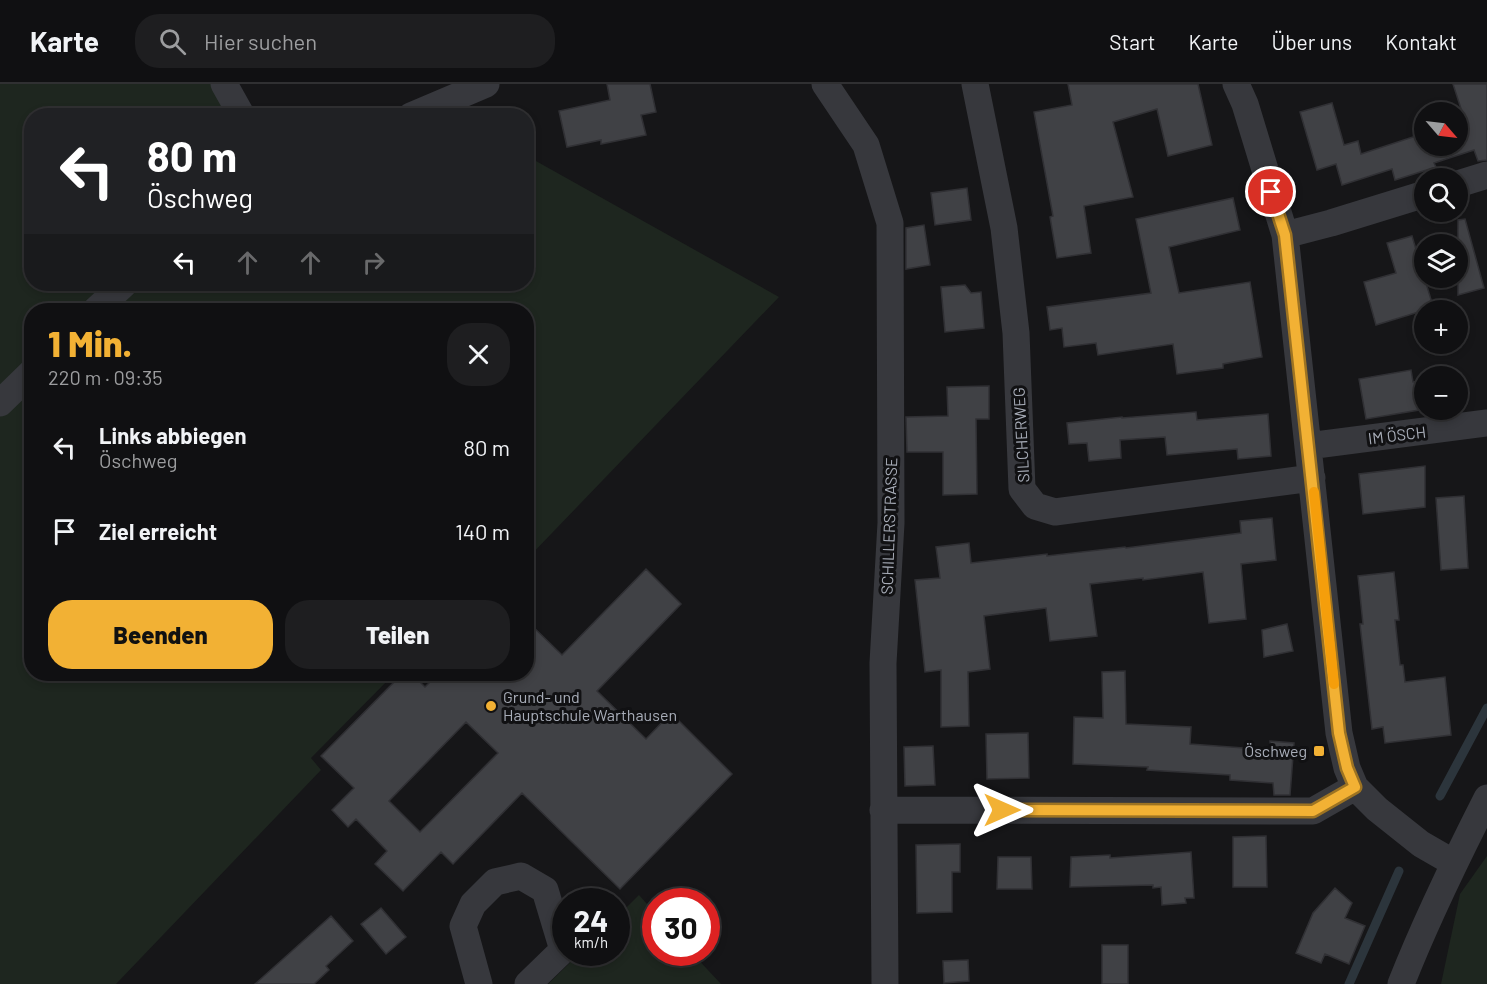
<!DOCTYPE html>
<html lang="de">
<meta charset="utf-8">
<style>
:root{--surface:#101012;--page:#1e1e20;--text:#f1f3f6;--muted:#9c9d9f;--line:#303032;--accent:#f2b134}
body{margin:0;font-family:Barlow,sans-serif;background:var(--page);color:var(--text);height:100vh;display:flex;flex-direction:column;font-size:22px;white-space:nowrap}
*{box-sizing:border-box;margin:0}
p{font-size:20px;color:var(--muted)}
.icon{flex:none;width:33px;height:33px;fill:none;stroke:currentColor;stroke-width:2;stroke-linecap:round;stroke-linejoin:round}
.map{position:relative;flex:1;overflow:hidden}
.details{position:absolute;left:24px;top:219px;width:510px;height:378px;display:flex;flex-direction:column;background:var(--surface);border-radius:24px;box-shadow:0 3px 9px #0003,0 0 0 2px var(--line)}
.details>*{flex:none}
.guide{position:absolute;left:24px;top:24px;width:510px;height:183px;border-radius:24px;box-shadow:0 3px 9px #0003,0 0 0 2px var(--line);background:#202124;color:#fff;overflow:hidden}
.needle{width:39px;rotate:118deg}
.buttons{position:absolute;left:1414px;top:18px;display:grid;gap:12px}
.buttons a{display:grid;place-items:center;width:54px;height:54px;border-radius:50%;background:var(--surface);box-shadow:0 3px 9px #0003,0 0 0 2px var(--line);font-size:30px}
.speed{position:absolute;left:552px;top:804px;display:flex;gap:12px;font-size:30px;font-weight:700;text-align:center}
.speed>*{display:grid;place-content:center;width:78px;height:78px;border-radius:50%;background:var(--surface);box-shadow:0 3px 9px #0003,0 0 0 2px var(--line);line-height:1}
.speed small{font-size:15px;font-weight:400}
.speed .limit{border:9px solid #d22;background:#fff;color:#111}
.pin{position:absolute;display:grid;place-items:center;width:51px;height:51px;color:#fff;margin:-26px;border:3px solid #fff;border-radius:50%;box-shadow:0 2px 6px #0007}
.me{position:absolute;width:66px;margin:-33px;rotate:90deg;stroke-linejoin:round;filter:drop-shadow(0 0 4px #0008)}
.turn{display:flex;align-items:center;gap:21px;height:126px;padding:0 24px;font-size:27px}
.turn .icon{width:78px;height:78px;stroke-width:2.5}
.turn b{display:block;font-size:42px;line-height:51px}
.lanes{display:flex;align-items:center;height:57px;padding:0 24px;background:#0003;justify-content:center;gap:30px;direction:ltr}
.lanes .off{opacity:.35}
.round{display:grid;place-items:center;flex:none;width:63px;height:63px;border-radius:24px;background:var(--page)}
.summary{display:flex;align-items:center;justify-content:space-between;height:102px;padding:0 24px}
h1{font-size:36px;font-weight:800;line-height:45px;color:var(--accent)}
.button{display:flex;gap:12px;margin-top:auto;padding:12px 24px}
.button a{flex:1;height:69px;border-radius:24px;background:var(--accent);color:#111;font-size:24px;font-weight:800;line-height:69px;text-align:center}
.button a+a{background:var(--page);color:var(--text)}
ul{padding:0;list-style:none}
li{display:flex;align-items:center;gap:18px;height:84px;padding:0 24px}
li div{flex:1}
li b{display:block;font-size:22px}
li em{font-style:normal}
header{display:flex;align-items:center;gap:36px;box-sizing:border-box;height:84px;padding:0 30px;background:var(--surface);border-bottom:2px solid var(--line)}
header strong{font-size:28px}
nav{display:flex;gap:33px;margin-inline-start:auto;font-size:21px}
.search{width:420px;height:54px;background:var(--page);display:flex;align-items:center;gap:15px;box-sizing:border-box;padding:0 21px;border-radius:24px;color:var(--muted);font-size:22px}
.map>svg:first-child{display:block}
.green{fill:#1e261f}
.lines{fill:none;stroke-linecap:round;stroke-linejoin:round}
.stream{stroke:#2c353c;stroke-width:9}
.building{fill:#404145;stroke:#303034;stroke-width:1.5;fill-rule:evenodd}
.street{stroke:#37383d;stroke-width:27}
.route-casing{stroke:#9d7322;stroke-width:15}
.route{stroke:#f2b134;stroke-width:10}
.slow{stroke:#f59e0b;stroke-width:10}
.poi-dot{fill:#f2b134;stroke:#111113;stroke-width:2}
.labels{text-anchor:middle;stroke-width:6;stroke-linejoin:round;paint-order:stroke}
.street-label{font-size:16px;fill:#a8adb8;stroke:#111113}
.poi-label{font-size:16px;fill:#a8adb8;stroke:#111113;text-anchor:start}
</style>
<header>
<strong>Karte</strong>
<div class="search"><svg class="icon" aria-label="search" viewBox="0 0 24 24"><circle cx="10" cy="10" r="6"/><path d="M15 15l6 6"/></svg>Hier suchen</div>
<nav><a>Start</a><a>Karte</a><a>Über uns</a><a>Kontakt</a></nav>
</header>
<div class="map">
<svg width="1487" height="900" viewBox="0 0 1487 900">
<rect width="100%" height="100%" fill="#161618"/>
<!-- green -->
<path class="green" d="M0,0H224L242,31L32,32V200H526L527,72L779,213L527,475L526,226H32V590H394L311,674L321,686L116,900H0Z
M1487,772V900H1441L1460,810Z
M639,811L655,829L656,868L692,869L721,900H548L580,869L616,868L617,833Z"/>
<g class="lines">
<!-- stream -->
<path class="stream" d="M1440,712L1487,624
M1349,900L1399,787"/>
</g>
<!-- building -->
<path class="building" d="M607,0H650L656,28L641,31L646,51L601,60V56L567,63L559,27L610,16Z
M1068,0H1198L1212,61L1168,72L1157,25L1113,38L1133,113L1084,122L1091,169L1057,174L1050,133L1053,132L1034,28L1072,21Z
M1453,0H1487V76L1478,77L1474,66L1434,79L1436,83L1395,96L1392,85L1342,101L1336,80L1317,86L1300,28L1332,19L1344,61L1358,57L1361,70L1425,49V62H1458V39L1465,37Z
M967,104L971,136L935,141L931,109Z
M1233,114L1240,146L1169,163L1179,209L1250,198L1262,273L1223,280V284L1177,290L1173,260L1098,271L1096,259L1064,263L1062,244L1050,246L1047,223L1151,209L1136,135Z
M1465,135L1484,204L1458,211V136Z
M924,141L930,181L906,185V144Z
M1412,152L1432,219H1429L1431,226H1425L1376,241L1364,198L1396,189L1387,159Z
M965,201L971,209L981,208L984,244L945,248L941,203Z
M1411,286L1413,298L1425,296V325L1366,335L1359,295Z
M989,302V335H976L977,410L943,411V368H907L906,333L948,332L947,303Z
M1196,328L1197,336L1268,330L1271,372L1238,375L1237,365L1167,371L1165,353L1120,356L1121,374L1089,377L1087,359L1069,360L1067,339L1122,333V334Z
M1425,382V423L1363,430L1359,390Z
M1464,412L1468,484L1441,486L1436,414Z
M1272,434L1276,476L1241,480L1246,535L1209,539L1203,488L1143,496V494L1090,500L1097,552L1050,557L1046,524L984,532L990,585L968,588L969,642L941,643V586L925,588L915,496L940,494L936,463L969,459L971,479L1047,470V472L1125,463L1126,464L1241,449L1240,437Z
M646,485L681,520L597,607L646,655L671,629L732,690L620,805L522,709L453,780L441,768L403,807L375,780L387,767L356,735L348,743L332,726L354,704L321,672L402,590H412L425,603L438,590H526V536L562,571ZM466,638L498,669L420,748L389,717Z
M1394,488L1399,536H1395L1400,581H1403L1405,598L1445,593L1451,651L1385,659L1383,643L1372,645L1360,540H1363L1358,492Z
M1287,540L1293,567L1264,573L1262,546Z
M1125,587L1126,640L1191,643L1190,660L1271,666L1270,657L1294,659L1290,711H1274L1273,699L1230,696V691L1147,686L1148,683L1073,680L1074,633L1103,634L1102,588Z
M1028,649L1029,694L987,695L986,650Z
M933,662L935,701L905,702L904,663Z
M1266,752L1267,803H1233V753Z
M960,760V788H952V828L917,829L916,761Z
M1191,768L1194,814H1185L1186,819L1162,821L1161,803L1153,804V801L1070,803L1071,773L1110,771V774Z
M998,773H1031L1032,805H997Z
M1335,804L1352,819L1345,834L1365,842L1349,880L1325,870L1321,879L1296,869L1313,829Z
M381,824L406,853L386,870L361,840Z
M331,832L353,857L326,882L329,886L314,900H255Z
M1102,861H1128V900H1102Z
M968,876L969,897L944,899L943,877Z"/>
<g class="lines">
<!-- street -->
<path class="street" d="M224,0L242,32
M825,0L866,61L890,139L891,439L883,579L885,900
M975,0L1004,144L1016,249L1022,405L1035,422L1055,428L1312,394
M1236,0L1245,20L1285,151L1339,649L1347,684L1355,703L1377,725L1421,760L1454,779
M411,32L486,0
M1458,100L1487,91
M1285,151L1331,139L1425,110
M96,226L124,200
M0,319L32,288
M1308,362L1487,339
M883,726L1313,727L1355,703
M479,900L463,842L473,820L495,798L521,792L545,806L563,866L528,900
M1401,900C1426,836 1456,775 1487,714"/>
</g>
<g class="lines">
<!-- route casing -->
<g class="route-casing">
<path id="route" d="M1002,726L1313,727L1355,703L1347,684L1339,649L1285,151L1271,108"/>
</g>
<!-- route -->
<use href="#route" class="route"/>
<!-- slow -->
<path class="slow" d="M1314,408L1334,600"/>
</g>
<!-- markers -->
<g class="poi-dot">
<circle cx="491" cy="622" r="6"/>
<rect x="1313" y="661" width="12" height="12" rx="3"/>
</g>
<g class="labels">
<!-- street labels -->
<g class="street-label">
<text transform="translate(1021 351) rotate(-93)" y="6">SILCHERWEG</text>
<text transform="translate(1397 351) rotate(-7)" y="6">IM ÖSCH</text>
<text transform="translate(889 442) rotate(-88)" y="6">SCHILLERSTRASSE</text>
</g>
<!-- poi labels -->
<g class="poi-label">
<text x="503" y="619">Grund- und<tspan x="503" dy="18">Hauptschule Warthausen</tspan></text>
<text x="1307" y="673" text-anchor="end">Öschweg</text>
</g>
</g>
</svg>
<div class="buttons">
<a><svg class="needle" viewBox="-14 -14 28 28"><path d="M0-13l5 13h-10z" fill="#e53935"/><path d="M0 13l5-13h-10z" fill="#9c9d9f"/></svg></a>
<a><svg class="icon" aria-label="search" viewBox="0 0 24 24"><circle cx="10" cy="10" r="6"/><path d="M15 15l6 6"/></svg></a>
<a><svg class="icon" aria-label="layers" viewBox="0 0 24 24"><path d="M12 4l9 5-9 5-9-5zM3 14l9 5 9-5"/></svg></a>
<a>+</a>
<a>−</a>
</div>
<div class="speed"><div>24<small>km/h</small></div><div class="limit">30</div></div>
<div class="pin" style="left:1271px;top:108px;background:#d93025"><svg class="icon" aria-label="arrive" viewBox="0 0 24 24"><path d="M6 21V4h12l-3 4 3 4H6"/></svg></div>
<svg class="me" style="left:1002px;top:726px" viewBox="-20 -20 40 40"><path d="M0-17L14 15 0 8-14 15z" fill="#f2b134" stroke="#fff" stroke-width="4"/></svg>
<div class="guide">
<div class="turn"><svg class="icon" aria-label="left" viewBox="0 0 24 24"><path d="M17 20v-9H6M10 6l-5 5 5 5"/></svg><div><b>80 m</b>Öschweg</div></div>
<div class="lanes"><svg class="icon" aria-label="left" viewBox="0 0 24 24"><path d="M17 20v-9H6M10 6l-5 5 5 5"/></svg><svg class="icon off" aria-label="ahead" viewBox="0 0 24 24"><path d="M12 20V5M6 11l6-6 6 6"/></svg><svg class="icon off" aria-label="ahead" viewBox="0 0 24 24"><path d="M12 20V5M6 11l6-6 6 6"/></svg><svg class="icon off" aria-label="right" viewBox="0 0 24 24"><path d="M7 20v-9h11M14 6l5 5-5 5"/></svg></div>
</div>
<section class="details">
<div class="summary"><div><h1>1 Min.</h1><p>220 m · 09:35</p></div><a class="round"><svg class="icon" aria-label="close" viewBox="0 0 24 24"><path d="M6 6l12 12M18 6L6 18"/></svg></a></div>
<ul>
<li><svg class="icon" aria-label="left" viewBox="0 0 24 24"><path d="M17 20v-9H6M10 6l-5 5 5 5"/></svg><div><b>Links abbiegen</b><p>Öschweg</p></div><em>80 m</em></li>
<li><svg class="icon" aria-label="arrive" viewBox="0 0 24 24"><path d="M6 21V4h12l-3 4 3 4H6"/></svg><div><b>Ziel erreicht</b></div><em>140 m</em></li>
</ul>
<div class="button"><a>Beenden</a><a>Teilen</a></div>
</section>
</div>
